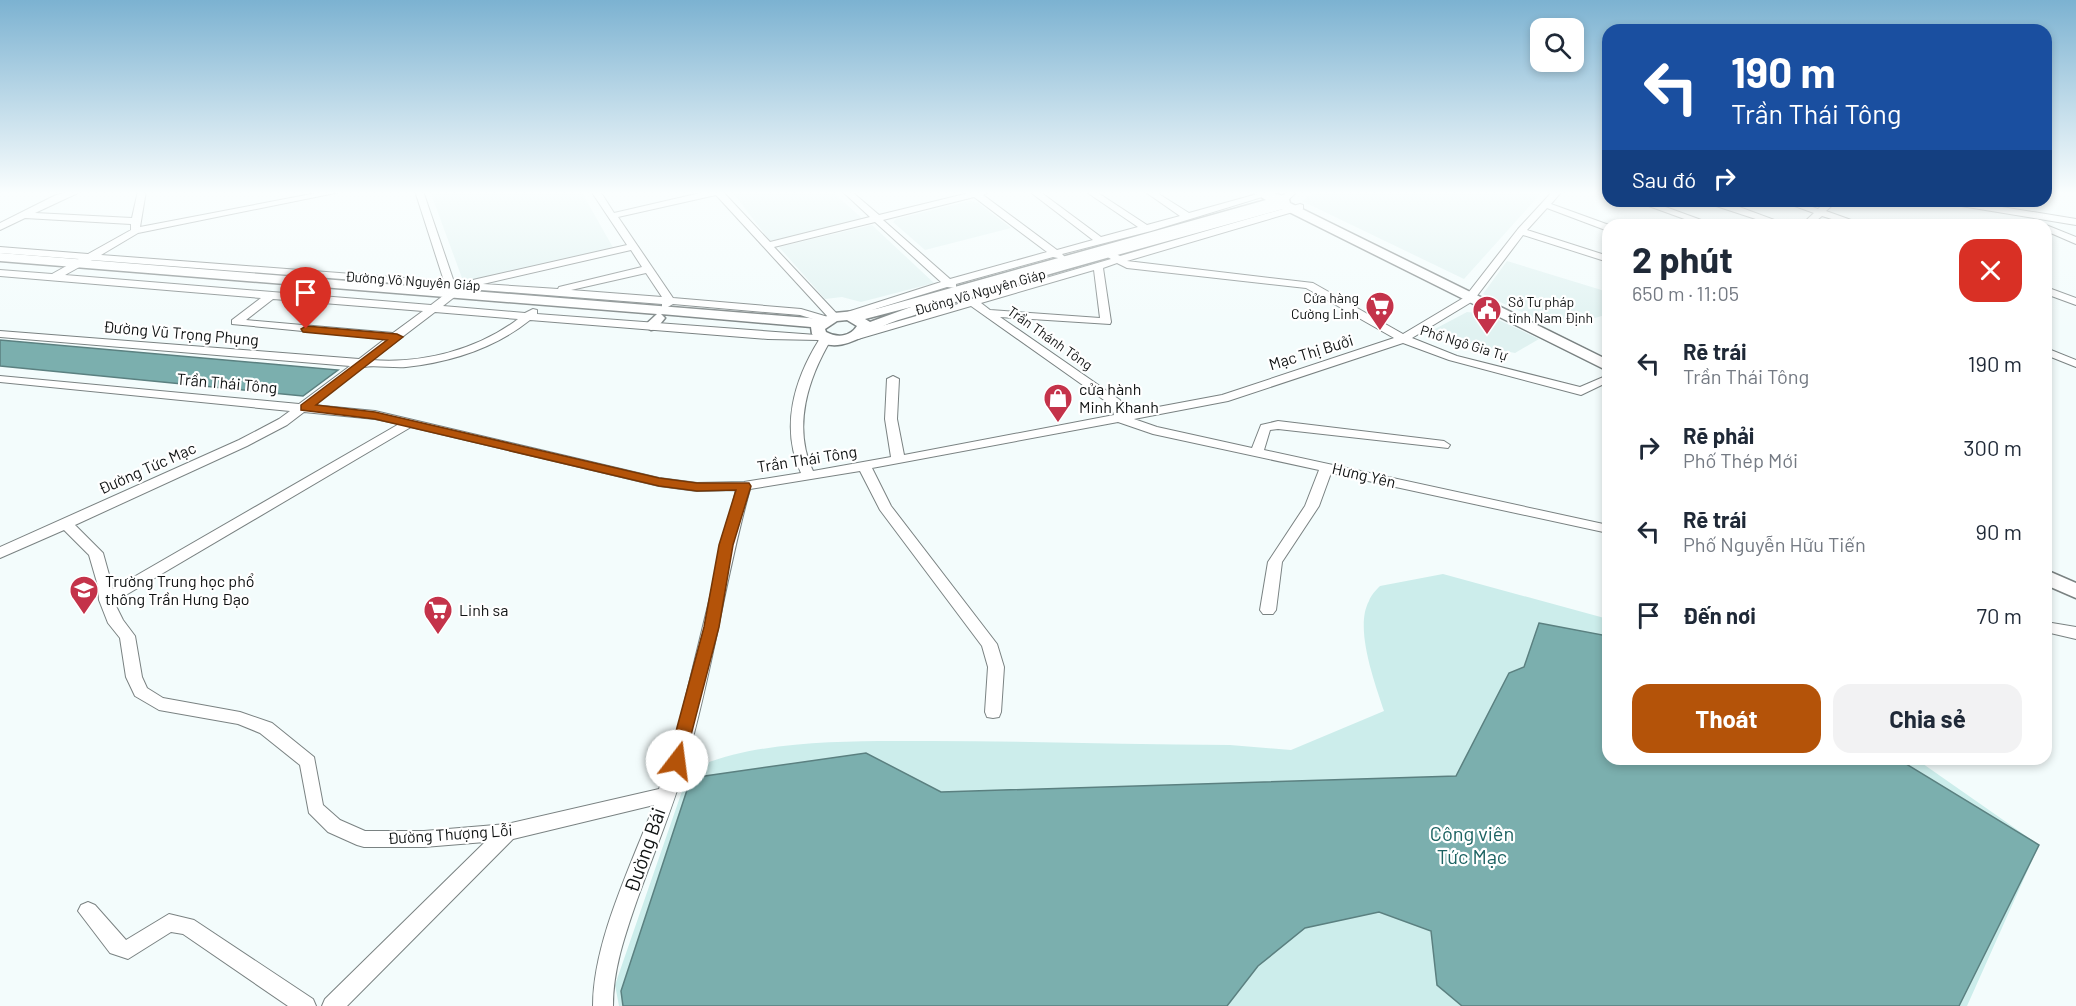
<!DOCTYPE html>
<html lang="vi">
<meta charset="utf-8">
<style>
:root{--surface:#fff;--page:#f2f2f3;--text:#1f2937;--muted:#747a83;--accent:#b45309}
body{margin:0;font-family:Barlow,sans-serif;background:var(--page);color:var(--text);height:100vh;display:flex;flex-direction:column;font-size:22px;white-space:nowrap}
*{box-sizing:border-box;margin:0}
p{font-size:20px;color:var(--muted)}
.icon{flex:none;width:33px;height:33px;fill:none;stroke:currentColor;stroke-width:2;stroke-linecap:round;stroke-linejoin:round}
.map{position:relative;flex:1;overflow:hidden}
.details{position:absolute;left:1602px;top:219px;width:450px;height:546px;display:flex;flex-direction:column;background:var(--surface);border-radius:18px;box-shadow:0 3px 9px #0003}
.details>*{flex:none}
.banner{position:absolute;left:1602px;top:24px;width:450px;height:183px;border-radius:18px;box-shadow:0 3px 9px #0003;background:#1a4fa0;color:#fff;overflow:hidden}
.fabs{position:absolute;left:1530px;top:18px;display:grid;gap:12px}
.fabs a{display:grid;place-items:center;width:54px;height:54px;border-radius:12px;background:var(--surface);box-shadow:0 3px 9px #0003;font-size:30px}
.pin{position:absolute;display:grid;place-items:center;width:51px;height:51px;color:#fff;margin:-62px -26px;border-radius:50% 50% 50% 0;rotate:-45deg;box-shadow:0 0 6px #0007}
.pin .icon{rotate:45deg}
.me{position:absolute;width:66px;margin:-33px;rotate:15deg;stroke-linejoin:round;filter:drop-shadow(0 0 4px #0008)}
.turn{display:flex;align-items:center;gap:21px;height:126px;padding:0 30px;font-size:27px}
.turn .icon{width:78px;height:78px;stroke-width:2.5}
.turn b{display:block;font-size:42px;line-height:51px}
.then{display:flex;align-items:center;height:57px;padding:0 30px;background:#0003;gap:12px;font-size:22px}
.round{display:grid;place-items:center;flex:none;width:63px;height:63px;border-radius:18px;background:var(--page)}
.headline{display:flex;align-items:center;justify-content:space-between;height:102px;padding:0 30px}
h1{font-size:36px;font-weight:700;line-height:45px}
.primary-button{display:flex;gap:12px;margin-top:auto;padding:12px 30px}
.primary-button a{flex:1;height:69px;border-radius:18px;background:var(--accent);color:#fff;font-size:24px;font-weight:700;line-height:69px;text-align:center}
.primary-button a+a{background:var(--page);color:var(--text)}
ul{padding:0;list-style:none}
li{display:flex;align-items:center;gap:18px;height:84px;padding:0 30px}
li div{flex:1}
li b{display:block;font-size:22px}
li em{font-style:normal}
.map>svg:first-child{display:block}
.built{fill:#e0f2f1}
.green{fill:#ccedeb}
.water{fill:#7bafae;stroke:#5b8080;stroke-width:1.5}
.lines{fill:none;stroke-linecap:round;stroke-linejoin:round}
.minor-casing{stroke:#7a8282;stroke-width:2}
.major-casing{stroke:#7a8282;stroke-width:3}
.minor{fill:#fff;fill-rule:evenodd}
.major{fill:#fff;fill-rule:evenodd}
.route{fill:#b45309;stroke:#753606;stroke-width:1.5}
.labels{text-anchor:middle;stroke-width:4.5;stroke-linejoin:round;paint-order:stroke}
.far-street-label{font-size:14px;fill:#101313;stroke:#fff}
.far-poi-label{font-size:14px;fill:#101313;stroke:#fff;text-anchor:end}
.street-label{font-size:16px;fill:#101313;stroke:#fff}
.poi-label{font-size:16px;fill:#101313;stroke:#fff;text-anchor:start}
.near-park-label{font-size:20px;fill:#1c6362;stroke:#fff}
.near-street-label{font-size:20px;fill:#101313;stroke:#fff}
</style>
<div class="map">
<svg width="2076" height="1006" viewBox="0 0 2076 1006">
<rect width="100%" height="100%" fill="#f3fcfc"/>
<!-- built -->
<path class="built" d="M430,191H581L615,251L482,281L462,278Z
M743,191H831L863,219L770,241L733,193Z
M1316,191H1543L1464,279L1302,201Z
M969,201L977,202L1011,228L925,250L893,222L896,219Z
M872,225L934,283L861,302L842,297L825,299L779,247Z
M1507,261L1608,292V314L1595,318L1580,312L1568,321L1563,319L1550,325L1483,294Z
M1467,312L1486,314L1539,339L1515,353L1469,344L1433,330Z"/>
<!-- green -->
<path class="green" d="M1443,574L1608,619V759H1916L2039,845L1967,1006H619L615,985L689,771C753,738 859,741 930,741C1030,741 1130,745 1230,745L1291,750L1384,711C1375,683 1354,628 1369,601C1371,595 1376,590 1380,586Z"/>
<!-- water -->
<path class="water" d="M0,340L338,370L303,396L0,366Z
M1539,623L1608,636V759H1898L2039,845L1959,1006H1462L1437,985L1431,931L1379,912L1305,928L1258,966L1227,1006H623L621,991L691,778L866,753L941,792L1456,776L1509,673L1524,667Z"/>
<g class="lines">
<!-- minor casing -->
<g class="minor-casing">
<path id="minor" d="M69,191H82L35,213L132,218L138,191H146L140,227L327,191H345L138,233L101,255L444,281L415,191H423L454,282L473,283V280L477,279L627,245L591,191H600L614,213L709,191H725L724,193L770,242L870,217L842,191H851L879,215L969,193L968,191H991L983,195L1057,250L1093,240L1029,191H1039L1101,237L1138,227L1085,191H1095L1147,225L1180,216L1144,191H1154L1189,213L1268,191L1275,193L1151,231L1062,254L1065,257L1063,259L1053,257L956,284V288L947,287L846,318L831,319L826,323L800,315L673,304L666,308L662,307V304L456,288L457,295L443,306L525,313L533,309L537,310V314L830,336L832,338C808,378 792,427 813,471L891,457L885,419L887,379L893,376L899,379L897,419L904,455L1114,415L1111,405L971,306L858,339L852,336L854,334L965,302V298L974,299L1111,259L1106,256V252H1112L1120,256L1300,204L1303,205V209L1127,261L1313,283L1403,334L1465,297L1518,229L1553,191H1562L1551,204L1609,225L1608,231L1547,208L1527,230L1608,256V262L1523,235L1473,301L1412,338L1457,356L1580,387L1608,375V382L1581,395L1449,360L1403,343L1228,401L1134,419L1157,427L1252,448L1261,425L1278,421L1444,441L1450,445L1448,448L1278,429L1270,430L1264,450L1608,525V533L1331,473L1319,506L1282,562L1276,610L1273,614H1263L1260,610L1268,562L1305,506L1319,470L1153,434L1118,422L872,468L891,506L997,644L1004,667L1001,712L999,717L993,718L987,717L985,712L988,667L982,646L880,510L860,471L750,489C725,578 713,670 687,759C673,807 654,853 637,900C625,935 613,969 613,1006H593C593,942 631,866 654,805L513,839L347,1006H322L325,999L485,842L424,847H364L357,845L328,832L309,813L300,765L260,733L238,724L159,710L135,696L126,677L120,638L108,623L99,600L98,586L89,555L64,530L0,558V547L239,440L279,419L290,411L0,382V376L299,404L350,366L0,337V331L359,359L385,339L232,324V320L261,298L0,276V270L52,274L79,259L0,253V247L88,254L131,230V224L25,218L0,230V223L54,196ZM716,195L828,317L801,309L673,298L618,217ZM974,197L1047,252L950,279L883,220ZM875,222L941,282L838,315L774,247ZM631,250L642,267L559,287L558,289L483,284ZM92,260L446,287L448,292L431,305L65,275ZM1117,263L1127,268L1306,288L1394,338L1222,395L1126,413L1120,400L1000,317L1110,324L1111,322L1103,268ZM1094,270L1100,318L990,310L981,303ZM646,273L662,297L571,290ZM273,299L423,311L393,333L246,320ZM435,312L518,319C478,350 421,364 372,360ZM530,320L768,339L819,340C794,380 780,428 801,473L744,482L697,483L659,478L375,411L313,405C322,398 356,368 364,367C373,365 394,368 406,367C451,362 495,348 530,320ZM304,412L375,419L399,424L113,589L103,553L75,525L247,446L287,425ZM411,427L659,486L697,491L736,490L679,725L659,789L507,824L424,831H365L340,820L323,805L314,757L272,723L240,712L163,698L147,688L142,677L135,636L123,620L114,602Z
M1288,191H1298L1287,201H1281V197Z
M1635,201H1649L1715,225H1701Z
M1701,201H1723L1788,225H1774Z
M1781,201H1795L1818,209L1827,201H1837L1826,211L1865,225H1851L1822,216L1811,225H1801L1814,213Z
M1944,201H1965L2076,219V225L1949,204Z
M2046,225L2076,237V244L2046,231Z
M2046,287L2076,298V305L2046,294Z
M2046,348L2076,360V367L2046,355Z
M2046,622L2076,627V639L2046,632Z
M88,902L95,905L126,940L169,914L194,920L313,999L316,1006H288L183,934L171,932L128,959L110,953L78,911L81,905Z"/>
</g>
<!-- major casing -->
<g class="major-casing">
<path id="major" d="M1251,191C1265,191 1276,195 1288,196L1290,203L1608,360V371L1283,209C1162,243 1040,275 920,313C910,317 900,319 890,323C868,332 833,361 812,334L811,327L661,314L665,318L656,329L651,330L644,326L657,314L0,261V253L821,319L834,313L876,309L1266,200ZM911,307L870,322L865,319ZM847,320L857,326C850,337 837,338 826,332L825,329L837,321Z
M2046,570L2076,583V598L2046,585Z"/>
</g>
<!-- minor -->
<use href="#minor" class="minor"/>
<!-- major -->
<use href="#major" class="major"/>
</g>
<!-- sky -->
<linearGradient id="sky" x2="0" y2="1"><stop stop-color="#7cb2d1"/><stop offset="0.58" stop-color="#fafefe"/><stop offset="1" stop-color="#fafefe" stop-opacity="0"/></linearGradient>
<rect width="2076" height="332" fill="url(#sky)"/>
<!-- route -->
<path class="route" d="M306,326L397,334L403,337L316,405L375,412L659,478L697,483H749L751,486L733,545L719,627L683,766H671L668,761L704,627L719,545L736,490L697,491L659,486L375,419L301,410V405L387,340L303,332L301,329Z"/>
<!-- icons -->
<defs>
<g id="supermarket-pin" transform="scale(1.5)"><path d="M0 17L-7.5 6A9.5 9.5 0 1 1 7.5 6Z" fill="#c4334a" stroke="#fff"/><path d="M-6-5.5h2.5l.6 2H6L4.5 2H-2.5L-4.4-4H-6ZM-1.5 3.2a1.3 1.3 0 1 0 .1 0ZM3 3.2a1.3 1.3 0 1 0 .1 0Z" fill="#fff"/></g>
<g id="civic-pin" transform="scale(1.5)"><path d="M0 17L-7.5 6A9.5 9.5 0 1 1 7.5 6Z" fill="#c4334a" stroke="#fff"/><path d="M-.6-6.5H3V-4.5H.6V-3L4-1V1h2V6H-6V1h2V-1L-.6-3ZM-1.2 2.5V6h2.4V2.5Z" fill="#fff"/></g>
<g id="shop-pin" transform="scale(1.5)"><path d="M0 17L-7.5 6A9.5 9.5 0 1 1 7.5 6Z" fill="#c4334a" stroke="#fff"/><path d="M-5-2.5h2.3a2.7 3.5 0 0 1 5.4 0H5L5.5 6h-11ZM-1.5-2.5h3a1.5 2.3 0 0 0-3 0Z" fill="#fff"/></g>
<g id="school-pin" transform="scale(1.5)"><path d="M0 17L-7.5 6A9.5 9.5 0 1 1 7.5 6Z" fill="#c4334a" stroke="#fff"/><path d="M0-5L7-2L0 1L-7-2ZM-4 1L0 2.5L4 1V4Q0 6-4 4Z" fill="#fff"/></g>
</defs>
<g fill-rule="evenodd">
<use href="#supermarket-pin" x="1380" y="306"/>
<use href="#civic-pin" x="1487" y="310"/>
<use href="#shop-pin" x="1058" y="398"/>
<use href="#school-pin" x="84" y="590"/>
<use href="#supermarket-pin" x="438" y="610"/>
</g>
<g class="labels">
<!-- far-street labels -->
<g class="far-street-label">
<text transform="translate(413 281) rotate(4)" y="5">Đường Võ Nguyên Giáp</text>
<text transform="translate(980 292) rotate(-16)" y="5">Đường Võ Nguyên Giáp</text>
<text transform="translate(1050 338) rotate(35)" y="5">Trần Thánh Tông</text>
<text transform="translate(1464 343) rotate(17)" y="5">Phố Ngô Gia Tự</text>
</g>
<!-- far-poi labels -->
<g class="far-poi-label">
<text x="1359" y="303">Cửa hàng<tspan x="1359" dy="16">Cường Linh</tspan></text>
<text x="1508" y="307" text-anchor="start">Sở Tư pháp<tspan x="1508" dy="16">tỉnh Nam Định</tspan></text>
</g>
<!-- street labels -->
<g class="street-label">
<text transform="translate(181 333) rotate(5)" y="6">Đường Vũ Trọng Phụng</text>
<text transform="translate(1311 352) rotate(-17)" y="6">Mạc Thị Bưởi</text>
<text transform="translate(227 383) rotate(5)" y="6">Trần Thái Tông</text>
<text transform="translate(807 459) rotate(-9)" y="6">Trần Thái Tông</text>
<text transform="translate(147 468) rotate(-24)" y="6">Đường Tức Mạc</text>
<text transform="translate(1364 475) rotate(13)" y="6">Hưng Yên</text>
<text transform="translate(450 834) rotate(-4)" y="6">Đường Thượng Lỗi</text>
</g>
<!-- poi labels -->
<g class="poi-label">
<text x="1079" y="395">cửa hành<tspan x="1079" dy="18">Minh Khanh</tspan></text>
<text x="105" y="587">Trường Trung học phổ<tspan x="105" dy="18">thông Trần Hưng Đạo</tspan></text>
<text x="459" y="616">Linh sa</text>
</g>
<!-- near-park labels -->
<g class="near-park-label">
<text x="1472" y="841">Công viên<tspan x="1472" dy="23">Tức Mạc</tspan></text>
</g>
<!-- near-street labels -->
<g class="near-street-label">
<text transform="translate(645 850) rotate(-71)" y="7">Đường Bái</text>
</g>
</g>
</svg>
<div class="fabs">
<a><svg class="icon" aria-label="search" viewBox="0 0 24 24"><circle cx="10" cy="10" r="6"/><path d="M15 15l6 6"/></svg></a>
</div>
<div class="pin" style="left:306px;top:329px;background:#d93025"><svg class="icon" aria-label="arrive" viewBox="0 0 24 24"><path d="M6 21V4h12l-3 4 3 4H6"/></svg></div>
<svg class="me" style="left:677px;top:761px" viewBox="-20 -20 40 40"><circle r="19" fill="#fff"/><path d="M0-13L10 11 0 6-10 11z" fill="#b45309"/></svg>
<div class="banner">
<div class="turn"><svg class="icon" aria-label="left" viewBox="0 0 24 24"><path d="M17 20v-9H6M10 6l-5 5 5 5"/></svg><div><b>190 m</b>Trần Thái Tông</div></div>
<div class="then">Sau đó<svg class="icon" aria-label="right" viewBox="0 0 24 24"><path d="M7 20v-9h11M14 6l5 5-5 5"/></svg></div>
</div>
<section class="details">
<div class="headline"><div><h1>2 phút</h1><p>650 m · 11:05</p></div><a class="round" style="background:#d93025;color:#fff"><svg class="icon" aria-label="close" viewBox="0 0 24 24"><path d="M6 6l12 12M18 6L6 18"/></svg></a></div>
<ul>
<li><svg class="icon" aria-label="left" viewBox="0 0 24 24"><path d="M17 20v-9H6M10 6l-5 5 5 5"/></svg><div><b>Rẽ trái</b><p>Trần Thái Tông</p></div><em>190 m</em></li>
<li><svg class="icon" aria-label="right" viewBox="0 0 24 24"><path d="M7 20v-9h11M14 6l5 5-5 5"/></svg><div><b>Rẽ phải</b><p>Phố Thép Mới</p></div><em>300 m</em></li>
<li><svg class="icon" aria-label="left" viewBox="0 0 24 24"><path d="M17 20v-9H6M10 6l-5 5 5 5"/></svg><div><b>Rẽ trái</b><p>Phố Nguyễn Hữu Tiến</p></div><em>90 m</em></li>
<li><svg class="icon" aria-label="arrive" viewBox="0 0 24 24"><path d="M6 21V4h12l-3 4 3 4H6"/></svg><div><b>Đến nơi</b></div><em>70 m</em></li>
</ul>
<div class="primary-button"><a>Thoát</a><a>Chia sẻ</a></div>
</section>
</div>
